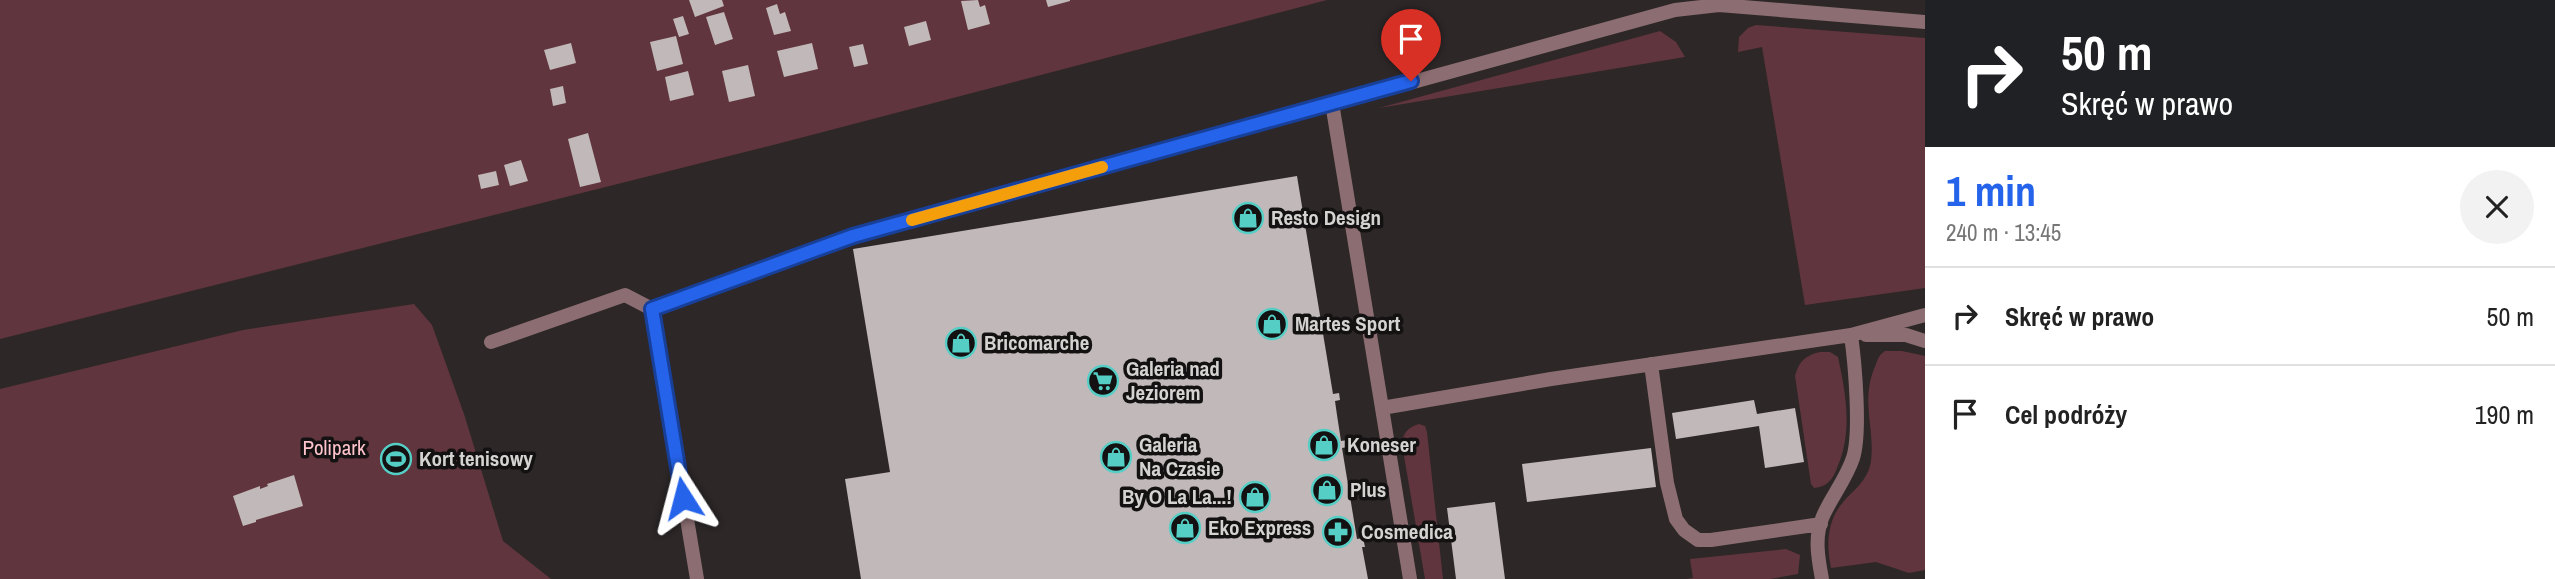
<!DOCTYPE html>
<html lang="pl">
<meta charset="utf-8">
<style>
:root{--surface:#fff;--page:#f2f2f2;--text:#222;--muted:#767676;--line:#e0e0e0;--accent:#2563eb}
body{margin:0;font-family:"Archivo Narrow",sans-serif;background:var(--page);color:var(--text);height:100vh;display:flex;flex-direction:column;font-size:26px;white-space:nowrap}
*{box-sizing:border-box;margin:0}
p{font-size:23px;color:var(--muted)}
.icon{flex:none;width:38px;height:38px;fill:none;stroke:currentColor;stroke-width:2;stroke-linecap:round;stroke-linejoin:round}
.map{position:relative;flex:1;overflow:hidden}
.panel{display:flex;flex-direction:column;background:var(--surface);width:630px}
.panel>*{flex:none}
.guide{background:#202124;color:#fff;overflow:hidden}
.pin{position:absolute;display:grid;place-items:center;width:60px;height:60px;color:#fff;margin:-72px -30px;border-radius:50% 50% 50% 0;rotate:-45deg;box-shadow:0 0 7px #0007}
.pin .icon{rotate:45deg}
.me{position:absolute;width:77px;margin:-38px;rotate:351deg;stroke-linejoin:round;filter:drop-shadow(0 0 5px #0008)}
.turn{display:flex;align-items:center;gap:24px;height:147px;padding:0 21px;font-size:32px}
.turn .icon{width:91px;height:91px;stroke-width:2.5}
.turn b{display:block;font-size:49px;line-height:60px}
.round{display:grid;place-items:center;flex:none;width:74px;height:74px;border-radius:37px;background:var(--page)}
.head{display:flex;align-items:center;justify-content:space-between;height:119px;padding:0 21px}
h1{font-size:42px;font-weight:700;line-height:52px;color:var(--accent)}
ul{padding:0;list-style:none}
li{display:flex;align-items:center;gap:21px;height:98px;padding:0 21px;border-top:2px solid var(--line)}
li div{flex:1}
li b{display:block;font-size:26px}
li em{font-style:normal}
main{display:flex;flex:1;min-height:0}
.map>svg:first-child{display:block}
.green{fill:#61353d}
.building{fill:#c0b8b9}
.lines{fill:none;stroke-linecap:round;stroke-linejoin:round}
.lane{stroke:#8c6e72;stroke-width:14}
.route-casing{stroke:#184099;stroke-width:18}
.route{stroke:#2563eb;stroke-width:12}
.slow{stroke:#f59e0b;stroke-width:12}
.labels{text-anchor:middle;stroke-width:7;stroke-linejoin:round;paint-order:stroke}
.poi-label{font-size:21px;font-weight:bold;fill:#d5d2d2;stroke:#131111;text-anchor:start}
.park-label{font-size:21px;fill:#ffc3cc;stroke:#131111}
</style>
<main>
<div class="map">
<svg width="1925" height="579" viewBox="0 0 1925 579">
<rect width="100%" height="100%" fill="#2d2728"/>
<!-- green -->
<path class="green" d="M0,0H1327L777,144L0,339Z
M1756,25L1925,38V288L1805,305L1762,47L1738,52L1739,37L1748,28Z
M1660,31L1676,42L1685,57L1379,108Z
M414,304L432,325L464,414L503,541L551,579H0V389L243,330Z
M1885,351H1902L1925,356V570L1909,573L1876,562L1831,568C1826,544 1827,520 1844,501C1856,488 1868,480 1871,461C1875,429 1861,402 1874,369C1877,362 1878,355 1885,351Z
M1820,352H1830L1838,357C1846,395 1853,431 1837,468C1833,479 1827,487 1814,488L1811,484L1795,376C1799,361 1806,355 1820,352Z
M1419,424L1425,426L1427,432L1443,579H1425L1402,444C1402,433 1409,427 1419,424Z
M1786,549L1800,555L1798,574L1770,579H1686L1693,578L1690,559Z"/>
<!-- building -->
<path class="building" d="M689,0H722L724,6L695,17Z
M978,0L980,7L985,5L990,24L968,30L961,1Z
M1046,0H1070V1L1048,7Z
M777,4L780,14L785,12L791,31L774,35L766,8Z
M724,12L733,39L715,45L706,17Z
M683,16L689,34L679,37L673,19Z
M926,21L931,40L909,46L904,27Z
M676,36L683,64L657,71L650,42Z
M571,43L576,63L550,70L544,50Z
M812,43L818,69L784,77L777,51Z
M863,44L868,64L854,67L849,47Z
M748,65L755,96L729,102L722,71Z
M688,71L694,95L670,101L665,77Z
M563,86L566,103L553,106L550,89Z
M588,133L601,182L580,187L568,139Z
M521,160L528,181L510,186L504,165Z
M496,171L499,185L481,189L478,175Z
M1297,176L1333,394L1339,393L1340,400L1335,401L1337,415L1341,441L1347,440L1348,447L1342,448L1357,539L1363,538L1365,547H1362L1368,579H861L845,479L890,472L853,249Z
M1754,400L1757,414L1795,408L1804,462L1765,468L1759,426L1676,439L1672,413Z
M1651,448L1656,487L1527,502L1522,464Z
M294,475L303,506L256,520V522L243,526L233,496L260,486V489L268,486L267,484Z
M1495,502L1505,579H1456L1447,508Z"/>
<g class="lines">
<!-- lane -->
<path class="lane" d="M1332,103L1410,579
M1866,335H1906L1925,341
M491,342L625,295L652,309
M1651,364L1667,483L1676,519L1684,530L1698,540H1711L1821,524
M1382,408L1551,379L1851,335L1925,315
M697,579L652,309L853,236L1675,10L1719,5L1925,22
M1822,579C1818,558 1814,536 1823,516C1832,496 1846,479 1853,458C1861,433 1855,364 1851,335"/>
</g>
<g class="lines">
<!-- route casing -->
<g class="route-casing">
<path id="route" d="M683,498L652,309L853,236L1411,81"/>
</g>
<!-- route -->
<use href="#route" class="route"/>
<!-- slow -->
<path class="slow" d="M912,220L1102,167"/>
</g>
<!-- icons -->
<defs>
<g id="shop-ring" transform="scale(1.575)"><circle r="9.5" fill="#131111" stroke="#55cec5" stroke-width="1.5"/><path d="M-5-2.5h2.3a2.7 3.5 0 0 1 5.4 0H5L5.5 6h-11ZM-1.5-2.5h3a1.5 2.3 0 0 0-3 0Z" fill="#55cec5"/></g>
<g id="supermarket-ring" transform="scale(1.575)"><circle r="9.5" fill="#131111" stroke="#55cec5" stroke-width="1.5"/><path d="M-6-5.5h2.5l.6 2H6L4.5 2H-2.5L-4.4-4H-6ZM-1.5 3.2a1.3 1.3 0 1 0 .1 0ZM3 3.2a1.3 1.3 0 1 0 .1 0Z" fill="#55cec5"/></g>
<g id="stadium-ring" transform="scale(1.575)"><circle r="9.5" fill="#131111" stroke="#55cec5" stroke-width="1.5"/><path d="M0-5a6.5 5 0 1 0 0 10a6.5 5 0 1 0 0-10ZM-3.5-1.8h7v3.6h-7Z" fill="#55cec5"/></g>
<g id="pharmacy-ring" transform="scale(1.575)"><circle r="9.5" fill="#131111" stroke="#55cec5" stroke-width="1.5"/><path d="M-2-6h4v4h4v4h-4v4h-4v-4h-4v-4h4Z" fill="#55cec5"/></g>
</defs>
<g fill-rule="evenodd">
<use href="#shop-ring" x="1248" y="218"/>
<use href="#shop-ring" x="1272" y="324"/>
<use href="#shop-ring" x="961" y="343"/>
<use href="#supermarket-ring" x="1103" y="381"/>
<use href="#shop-ring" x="1324" y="445"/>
<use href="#shop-ring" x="1116" y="457"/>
<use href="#stadium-ring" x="396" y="459"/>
<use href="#shop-ring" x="1327" y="490"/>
<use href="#shop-ring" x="1255" y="497"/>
<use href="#shop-ring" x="1185" y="528"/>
<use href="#pharmacy-ring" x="1338" y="532"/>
</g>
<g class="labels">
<!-- poi labels -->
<g class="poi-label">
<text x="1271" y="225">Resto Design</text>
<text x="1295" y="331">Martes Sport</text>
<text x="984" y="350">Bricomarche</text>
<text x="1126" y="376">Galeria nad<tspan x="1126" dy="24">Jeziorem</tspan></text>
<text x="1139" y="452">Galeria<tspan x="1139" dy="24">Na Czasie</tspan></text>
<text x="1347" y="452">Koneser</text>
<text x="419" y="466">Kort tenisowy</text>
<text x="1350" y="497">Plus</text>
<text x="1232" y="504" text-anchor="end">By O La La...!</text>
<text x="1208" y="535">Eko Express</text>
<text x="1361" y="539">Cosmedica</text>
</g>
<!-- park labels -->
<g class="park-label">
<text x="334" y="455">Polipark</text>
</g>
</g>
</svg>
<div class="pin" style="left:1411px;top:81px;background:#d93025"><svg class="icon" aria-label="arrive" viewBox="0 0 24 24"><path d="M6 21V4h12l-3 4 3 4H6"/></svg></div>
<svg class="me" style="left:683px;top:498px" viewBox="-20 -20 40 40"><path d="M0-17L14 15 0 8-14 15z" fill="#2563eb" stroke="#fff" stroke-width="4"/></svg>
</div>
<section class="panel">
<div class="guide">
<div class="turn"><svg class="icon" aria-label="right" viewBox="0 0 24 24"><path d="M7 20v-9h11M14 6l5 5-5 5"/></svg><div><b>50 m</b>Skręć w prawo</div></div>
</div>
<div class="head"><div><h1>1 min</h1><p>240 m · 13:45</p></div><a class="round"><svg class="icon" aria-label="close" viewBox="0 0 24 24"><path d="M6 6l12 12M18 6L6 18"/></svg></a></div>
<ul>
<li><svg class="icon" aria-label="right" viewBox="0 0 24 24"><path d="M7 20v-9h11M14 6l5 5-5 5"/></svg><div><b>Skręć w prawo</b></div><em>50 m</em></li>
<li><svg class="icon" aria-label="arrive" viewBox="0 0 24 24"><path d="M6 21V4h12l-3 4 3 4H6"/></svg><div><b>Cel podróży</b></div><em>190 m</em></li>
</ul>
</section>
</main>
